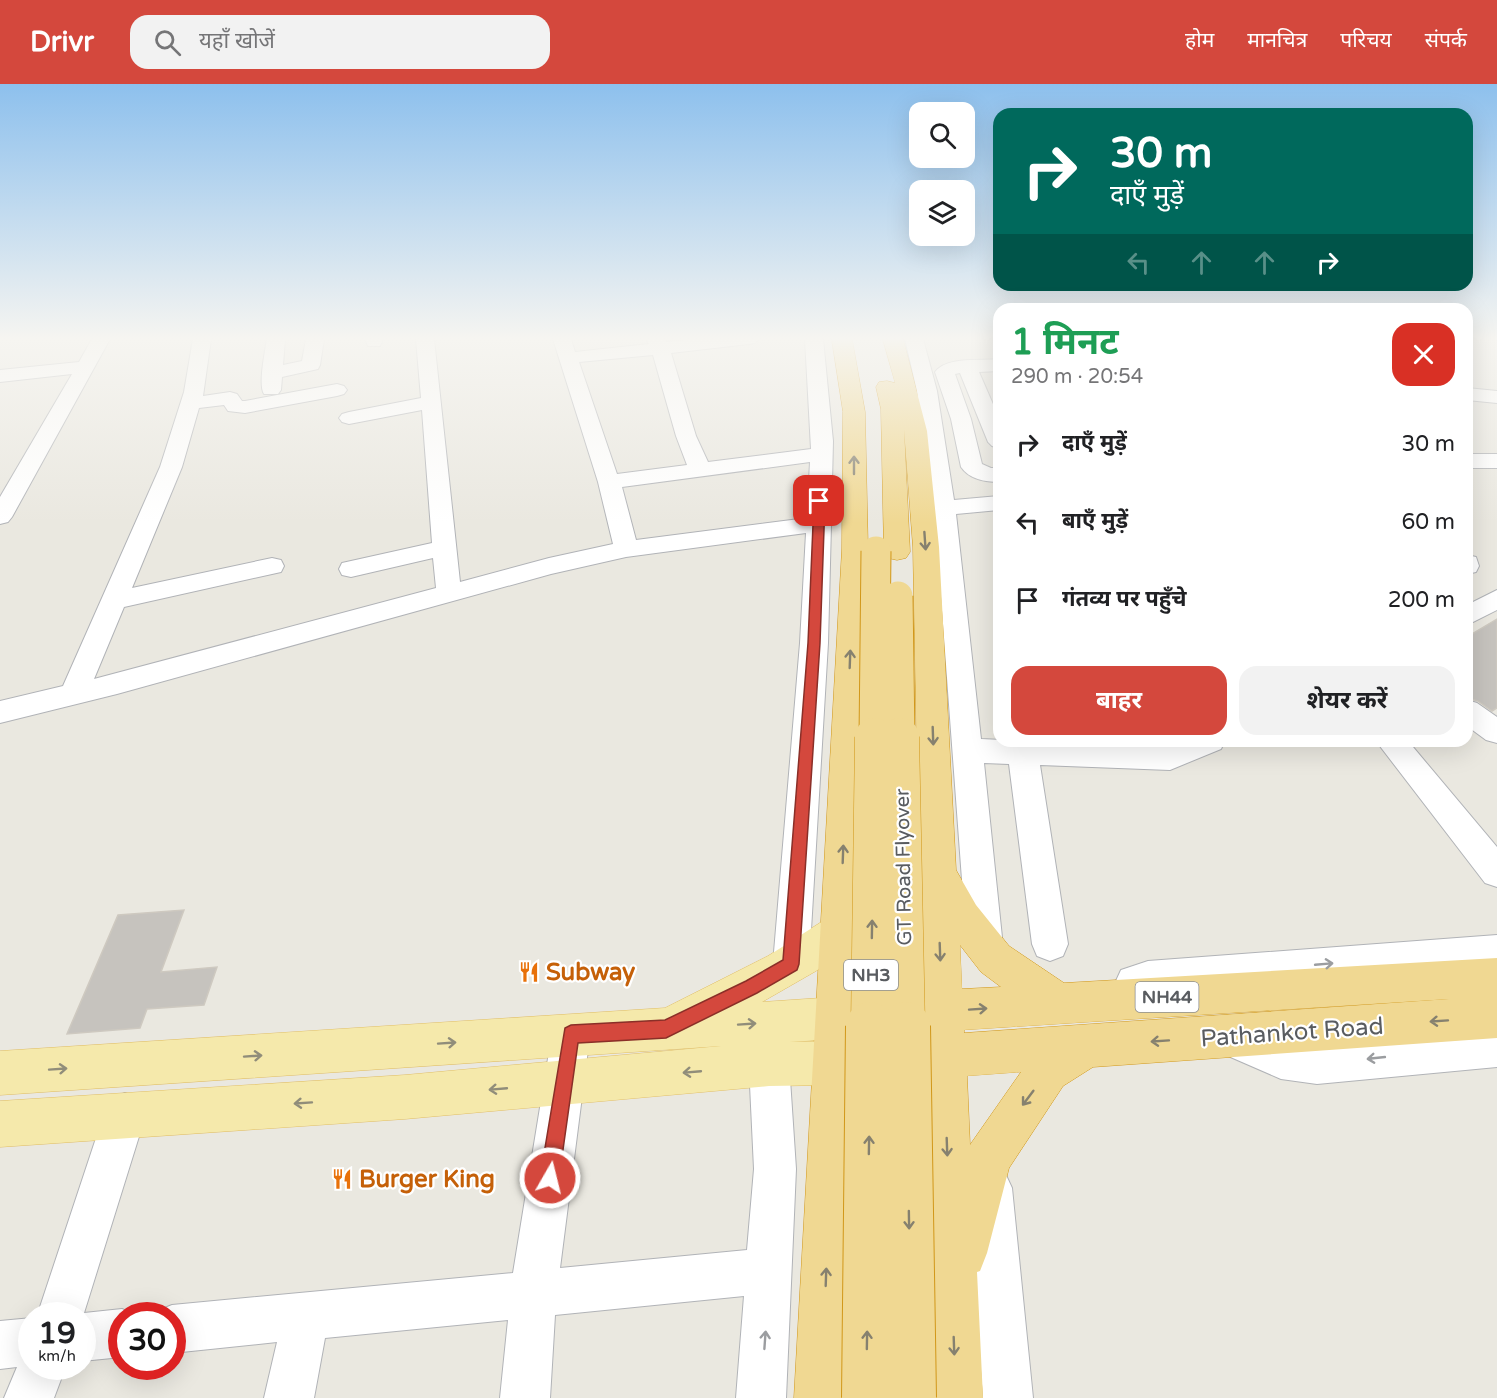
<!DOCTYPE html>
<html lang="hi">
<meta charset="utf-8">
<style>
:root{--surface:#fff;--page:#f2f2f2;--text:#202124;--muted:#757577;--accent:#d4483d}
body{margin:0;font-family:"Varela Round","Noto Sans Devanagari",sans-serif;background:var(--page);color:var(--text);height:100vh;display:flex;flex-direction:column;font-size:22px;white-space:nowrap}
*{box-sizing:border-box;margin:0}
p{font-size:20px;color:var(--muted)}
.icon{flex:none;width:33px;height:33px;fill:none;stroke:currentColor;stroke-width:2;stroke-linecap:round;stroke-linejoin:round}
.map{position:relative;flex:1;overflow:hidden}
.drawer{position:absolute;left:993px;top:219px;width:480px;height:444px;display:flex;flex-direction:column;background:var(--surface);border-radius:18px;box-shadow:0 6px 24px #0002}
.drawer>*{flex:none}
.top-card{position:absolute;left:993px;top:24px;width:480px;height:183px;border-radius:18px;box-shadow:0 6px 24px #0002;background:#00695c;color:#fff;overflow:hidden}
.fabs{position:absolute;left:909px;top:18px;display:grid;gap:12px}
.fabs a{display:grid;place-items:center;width:66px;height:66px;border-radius:12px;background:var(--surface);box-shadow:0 6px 24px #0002;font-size:30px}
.speed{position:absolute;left:18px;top:1218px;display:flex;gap:12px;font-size:30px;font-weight:700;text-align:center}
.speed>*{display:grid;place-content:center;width:78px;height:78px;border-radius:50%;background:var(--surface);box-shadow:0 6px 24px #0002;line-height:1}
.speed small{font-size:15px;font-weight:400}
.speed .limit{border:9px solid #d22;background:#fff;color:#111}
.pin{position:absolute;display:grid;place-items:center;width:51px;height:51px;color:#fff;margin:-26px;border-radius:12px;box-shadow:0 3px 9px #0006}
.me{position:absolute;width:66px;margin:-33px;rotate:8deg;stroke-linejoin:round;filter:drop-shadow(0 0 4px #0008)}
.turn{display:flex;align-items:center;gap:21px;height:126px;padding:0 18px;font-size:27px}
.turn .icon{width:78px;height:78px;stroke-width:2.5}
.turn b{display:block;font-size:42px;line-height:51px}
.lanes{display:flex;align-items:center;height:57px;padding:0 18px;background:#0003;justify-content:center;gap:30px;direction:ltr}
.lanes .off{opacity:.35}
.round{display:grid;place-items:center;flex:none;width:63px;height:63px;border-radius:18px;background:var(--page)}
.head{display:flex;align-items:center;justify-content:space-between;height:102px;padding:0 18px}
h1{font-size:36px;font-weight:700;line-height:45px;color:#1e9e55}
.primary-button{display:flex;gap:12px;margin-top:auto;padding:12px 18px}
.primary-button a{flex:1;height:69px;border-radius:18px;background:var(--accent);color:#fff;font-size:24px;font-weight:700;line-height:69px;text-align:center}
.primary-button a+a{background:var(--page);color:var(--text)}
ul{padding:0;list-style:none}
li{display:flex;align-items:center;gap:18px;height:78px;padding:0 18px}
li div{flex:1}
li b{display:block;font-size:22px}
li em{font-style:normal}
header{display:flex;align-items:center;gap:36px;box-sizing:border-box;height:84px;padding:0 30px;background:var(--accent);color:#fff}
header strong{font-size:28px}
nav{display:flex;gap:33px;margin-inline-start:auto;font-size:21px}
.search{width:420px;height:54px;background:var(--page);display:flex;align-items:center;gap:15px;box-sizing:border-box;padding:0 21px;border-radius:18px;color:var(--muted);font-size:22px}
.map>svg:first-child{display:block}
.building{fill:#c6c3be;stroke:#cec9c0;stroke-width:1.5}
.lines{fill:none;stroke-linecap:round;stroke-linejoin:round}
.minor-casing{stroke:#b1b3b7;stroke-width:2}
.major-casing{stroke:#e0bd64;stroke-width:1}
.highway-casing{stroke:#d19719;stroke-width:1}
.minor{fill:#fff;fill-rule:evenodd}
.major{fill:#f5e9ab;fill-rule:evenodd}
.highway{fill:#f0d892;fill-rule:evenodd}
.highway-bridge-far2-casing{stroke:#d19719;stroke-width:31;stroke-linecap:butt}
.highway-bridge-far1-casing{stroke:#d19719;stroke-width:39;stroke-linecap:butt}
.highway-bridge-casing{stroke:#d19719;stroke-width:50;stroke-linecap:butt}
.highway-bridge-far2{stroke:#f0d892;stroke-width:29}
.highway-bridge-far1{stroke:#f0d892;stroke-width:38}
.highway-bridge{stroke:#f0d892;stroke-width:48}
.oneway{stroke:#86816f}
.oneway2{stroke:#9b9da0}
.oneway3{stroke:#908d7a}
.route{fill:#d4483d;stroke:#8a2f28;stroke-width:1.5}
.labels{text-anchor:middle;stroke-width:4.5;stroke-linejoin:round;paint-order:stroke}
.shield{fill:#fff;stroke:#8b8d90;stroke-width:1.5}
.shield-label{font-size:18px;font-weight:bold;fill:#595c60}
.street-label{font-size:20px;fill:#595c60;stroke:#fff}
.near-food-label{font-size:24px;font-weight:bold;fill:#c56008;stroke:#fff;text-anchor:start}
.near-street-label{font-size:24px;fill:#595c60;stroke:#fff}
</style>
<header>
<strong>Drivr</strong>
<div class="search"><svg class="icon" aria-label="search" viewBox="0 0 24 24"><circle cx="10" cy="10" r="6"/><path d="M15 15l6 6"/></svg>यहाँ खोजें</div>
<nav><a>होम</a><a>मानचित्र</a><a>परिचय</a><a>संपर्क</a></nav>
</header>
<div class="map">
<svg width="1497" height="1314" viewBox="0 0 1497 1314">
<rect width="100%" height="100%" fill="#eae8e0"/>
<!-- building -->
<path class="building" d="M1497,535V624L1492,627L1478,617L1467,614V553Z
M184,826L161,888L217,883L204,921L147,925L140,944L67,950L118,831Z"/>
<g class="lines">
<!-- minor casing -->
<g class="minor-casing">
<path id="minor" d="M92,255H110L12,433L8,438L0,440V413L72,290L0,298V286L79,278Z
M193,255H211L203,312L230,308L237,310L242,317H245L337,300L344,302L347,306L344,310L337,312L245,329L228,327L224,321L199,324L182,383L132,504L272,474L281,476L284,482L281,488L272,490L124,523L94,595L436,504L433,474L351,493L342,491L339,485L342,479L432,459L422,326L349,340L342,338L339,334L342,330L349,328L421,314L416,255H434L460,498L549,474L613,460L598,398L553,255H571L575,268L649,260L646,255H664L666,258L698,255H758L755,259L749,260L671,269L696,352L708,378L811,365L805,255H823L833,357L831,440L828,559L809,880L804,892L791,897L778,892L773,880L800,559L806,449L626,473L551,490L117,610L0,639V617L63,602L160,383L184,308ZM653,271L676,352L687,381L617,390L579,278ZM810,378L807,434L636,456L622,403Z
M267,255H285L283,281L302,277L306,255H324L320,281L318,285L282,293L281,306L278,310H264C258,301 265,268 267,255Z
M365,255H383L380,262H368Z
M905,255H923L937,307L954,416L999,412V426L956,430L981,655L1157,663L1167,662L1180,657H1225L1221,665L1170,686L1040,681L1068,860L1063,872L1050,877L1037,872L1032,860L1009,680L984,679L1003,863L998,875L985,880L972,875L967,863L937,459L917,307Z
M999,275V287L979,288L999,334V364L992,362L988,358L960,289L955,290L971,335L982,380L991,384H999V398C985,398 969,395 961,383L951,335L935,288C947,272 981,277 999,275Z
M1467,304L1497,307V319L1467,316Z
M1467,370H1497V384H1467Z
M1467,471L1476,473L1479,482L1476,488L1467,490Z
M1497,506V526L1467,541V521Z
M1467,616L1477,619L1497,633V659L1486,656L1467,642Z
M1376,657H1408L1497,763V803L1485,799Z
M1497,851V885L1148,913L1134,917L1121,912L1115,899L1121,886L1148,877Z
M571,931L585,936L590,950L560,1184L747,1166L754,1085L749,980L755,966L769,960L783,966L789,980L796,1085L786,1314H736L744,1212L555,1231L550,1314H500L508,1236L325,1254L314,1314H264L277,1258L172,1269V1232H154L155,1228L172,1221L513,1189L552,950L557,936Z
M1233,935L1282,955L1317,960L1497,943V983L1317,1000L1281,995L1219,968L1214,954L1219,940Z
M125,1009L140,1015L146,1030L84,1229L122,1225L137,1232H122V1273L82,1277V1232H37L104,1030L110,1015Z
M990,1082L1005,1089L1012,1104L1033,1314H983L968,1104L975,1089Z
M32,1234V1282H66L54,1314H4L17,1283L0,1285V1237Z"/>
</g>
<!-- major casing -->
<g class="major-casing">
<path id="major" d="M840,830L854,835L860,848L854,861L816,887L762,918L836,913L851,919L857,934L851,949L836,955L789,958L834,957L849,964L856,979L849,994L834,1001L769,1002L405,1035L0,1063V1017L405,991L721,962L0,1011V967L665,924L768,872L826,835Z"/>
</g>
<!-- highway casing -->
<g class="highway-casing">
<path id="highway" d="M832,255H852L865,328L868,465L848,1314H794L842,465L843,328Z
M883,255H903L927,347L939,463L956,786L976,821L1009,862L1064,899L1497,874V954L1093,983L1063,1002L1009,1084L987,1169L980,1187L977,1188L983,1314H929L923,995L908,988L901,973L908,958L922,952V949L907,943L901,928L907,913L921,908L913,463L904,345L910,468L906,474L897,476L888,474L884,468L881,325L876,303L879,298L887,297L895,299ZM960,861L981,888L1001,903L962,905ZM1449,915L964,949V946ZM1021,988L972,1058L970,1061L967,992Z"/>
</g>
<!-- minor -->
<use href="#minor" class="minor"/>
<!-- major -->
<use href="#major" class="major"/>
<!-- highway -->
<use href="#highway" class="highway"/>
<!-- highway-bridge-far2 casing -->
<g class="highway-bridge-far2-casing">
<path id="highway-bridge-far2" d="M898,512L900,655
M874,655L876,467"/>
</g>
<!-- highway-bridge-far1 casing -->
<g class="highway-bridge-far1-casing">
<path id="highway-bridge-far1" d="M900,653L906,944
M870,944L874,653"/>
</g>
<!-- highway-bridge casing -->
<g class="highway-bridge-casing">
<path id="highway-bridge" d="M906,942L912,1314
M866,1314L870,942"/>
</g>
<!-- highway-bridge-far2 -->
<use href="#highway-bridge-far2" class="highway-bridge-far2"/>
<!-- highway-bridge-far1 -->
<use href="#highway-bridge-far1" class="highway-bridge-far1"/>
<!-- highway-bridge -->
<use href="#highway-bridge" class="highway-bridge"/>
</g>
<!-- one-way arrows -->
<defs><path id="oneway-shaft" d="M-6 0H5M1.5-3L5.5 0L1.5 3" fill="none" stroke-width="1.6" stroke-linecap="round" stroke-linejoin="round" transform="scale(1.5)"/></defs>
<g class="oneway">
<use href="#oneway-shaft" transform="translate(854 381) rotate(-90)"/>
<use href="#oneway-shaft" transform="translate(925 457) rotate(86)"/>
<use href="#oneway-shaft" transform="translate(850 575) rotate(-88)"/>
<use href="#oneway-shaft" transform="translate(933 652) rotate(88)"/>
<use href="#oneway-shaft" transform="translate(843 770) rotate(-88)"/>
<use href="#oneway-shaft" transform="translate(872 845) rotate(-89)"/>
<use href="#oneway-shaft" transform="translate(940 868) rotate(88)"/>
<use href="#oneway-shaft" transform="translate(978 925) rotate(-4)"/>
<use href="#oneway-shaft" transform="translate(1439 937) rotate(176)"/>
<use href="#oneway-shaft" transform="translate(1160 957) rotate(176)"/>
<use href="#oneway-shaft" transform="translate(1028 1014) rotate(127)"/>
<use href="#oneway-shaft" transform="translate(869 1061) rotate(-89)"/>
<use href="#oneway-shaft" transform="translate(947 1063) rotate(88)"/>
<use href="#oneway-shaft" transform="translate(909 1136) rotate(89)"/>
<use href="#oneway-shaft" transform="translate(826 1193) rotate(-88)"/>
<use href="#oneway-shaft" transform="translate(867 1256) rotate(-89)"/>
<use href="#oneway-shaft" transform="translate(954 1262) rotate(88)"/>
</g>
<g class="oneway2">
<use href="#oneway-shaft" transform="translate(1324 880) rotate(-5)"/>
<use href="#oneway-shaft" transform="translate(1376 974) rotate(174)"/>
<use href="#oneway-shaft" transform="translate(765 1256) rotate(-86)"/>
</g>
<g class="oneway3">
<use href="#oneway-shaft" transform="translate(747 940) rotate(-4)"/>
<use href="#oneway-shaft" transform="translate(447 959) rotate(-4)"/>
<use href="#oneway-shaft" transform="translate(253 972) rotate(-4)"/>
<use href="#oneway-shaft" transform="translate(58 985) rotate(-4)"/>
<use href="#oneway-shaft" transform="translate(692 988) rotate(175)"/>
<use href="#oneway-shaft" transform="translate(498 1005) rotate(175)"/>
<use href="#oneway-shaft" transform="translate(303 1019) rotate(176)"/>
</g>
<!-- sky -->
<linearGradient id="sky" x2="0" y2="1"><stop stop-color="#8dc0ed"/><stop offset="0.58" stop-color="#f6f5f1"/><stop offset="1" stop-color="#f6f5f1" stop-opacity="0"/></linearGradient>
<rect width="1497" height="439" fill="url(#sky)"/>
<!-- route -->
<path class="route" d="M819,413L825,417L820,559L799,880L797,886L757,909L666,954L578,959L559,1094L557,1101L550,1103L543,1101L540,1094L565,944L571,941L665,936L746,897L783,876L808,559L814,417Z"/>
<!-- icons -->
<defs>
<g id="restaurant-bare" transform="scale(1.62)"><path d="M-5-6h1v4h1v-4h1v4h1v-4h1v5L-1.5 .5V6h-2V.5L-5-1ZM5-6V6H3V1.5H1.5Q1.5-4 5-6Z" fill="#e8710a" stroke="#fff" stroke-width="2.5" paint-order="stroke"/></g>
</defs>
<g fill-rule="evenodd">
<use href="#restaurant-bare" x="529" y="888"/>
<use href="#restaurant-bare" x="342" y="1095"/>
</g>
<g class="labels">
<!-- shield labels -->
<g class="shield">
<rect x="844" y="876" width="54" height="30" rx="4.5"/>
<rect x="1135.5" y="898" width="63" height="30" rx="4.5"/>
</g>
<g class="shield-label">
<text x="871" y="897">NH3</text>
<text x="1167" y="919">NH44</text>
</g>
<!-- street labels -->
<g class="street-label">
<text transform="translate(903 783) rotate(-91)" y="7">GT Road Flyover</text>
</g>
<!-- near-food labels -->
<g class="near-food-label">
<text x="546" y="896">Subway</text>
<text x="359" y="1103">Burger King</text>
</g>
<!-- near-street labels -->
<g class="near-street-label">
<text transform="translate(1292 948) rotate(-4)" y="8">Pathankot Road</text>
</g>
</g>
</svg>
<div class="fabs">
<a><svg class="icon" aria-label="search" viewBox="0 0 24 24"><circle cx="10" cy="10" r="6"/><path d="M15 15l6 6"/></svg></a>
<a><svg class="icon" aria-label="layers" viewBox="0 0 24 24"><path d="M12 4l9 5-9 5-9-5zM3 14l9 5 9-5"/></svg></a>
</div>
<div class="speed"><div>19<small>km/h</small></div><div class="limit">30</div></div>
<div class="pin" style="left:819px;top:417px;background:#d93025"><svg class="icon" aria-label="arrive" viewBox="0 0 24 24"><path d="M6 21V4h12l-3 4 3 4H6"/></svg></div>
<svg class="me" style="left:550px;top:1094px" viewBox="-20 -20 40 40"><circle r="17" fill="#d4483d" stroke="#fff" stroke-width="3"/><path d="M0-11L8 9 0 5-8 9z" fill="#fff"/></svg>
<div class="top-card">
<div class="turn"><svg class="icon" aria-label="right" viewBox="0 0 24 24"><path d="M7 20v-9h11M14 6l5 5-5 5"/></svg><div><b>30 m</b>दाएँ मुड़ें</div></div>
<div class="lanes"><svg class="icon off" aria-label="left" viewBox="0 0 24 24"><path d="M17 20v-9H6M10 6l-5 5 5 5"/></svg><svg class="icon off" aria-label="ahead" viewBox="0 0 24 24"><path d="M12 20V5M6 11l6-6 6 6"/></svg><svg class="icon off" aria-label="ahead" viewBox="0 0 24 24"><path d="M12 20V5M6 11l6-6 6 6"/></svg><svg class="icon" aria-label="right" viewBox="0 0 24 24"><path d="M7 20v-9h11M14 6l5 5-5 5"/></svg></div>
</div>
<section class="drawer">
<div class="head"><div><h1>1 मिनट</h1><p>290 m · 20:54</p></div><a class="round" style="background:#d93025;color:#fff"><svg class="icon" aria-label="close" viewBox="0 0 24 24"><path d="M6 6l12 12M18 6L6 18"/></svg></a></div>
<ul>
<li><svg class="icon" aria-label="right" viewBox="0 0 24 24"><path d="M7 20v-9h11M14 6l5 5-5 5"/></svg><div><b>दाएँ मुड़ें</b></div><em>30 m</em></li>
<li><svg class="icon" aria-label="left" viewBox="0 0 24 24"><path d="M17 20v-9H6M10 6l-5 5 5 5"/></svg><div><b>बाएँ मुड़ें</b></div><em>60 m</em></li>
<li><svg class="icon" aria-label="arrive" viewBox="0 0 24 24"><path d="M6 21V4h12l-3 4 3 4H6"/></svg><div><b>गंतव्य पर पहुँचे</b></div><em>200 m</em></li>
</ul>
<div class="primary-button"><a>बाहर</a><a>शेयर करें</a></div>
</section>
</div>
